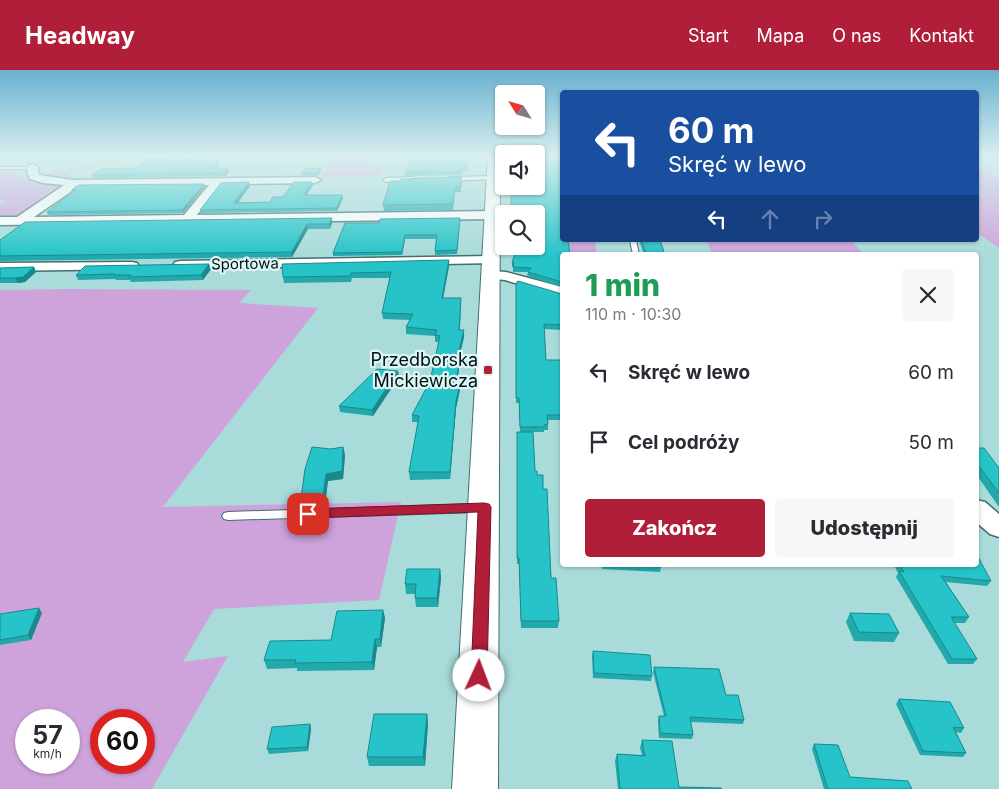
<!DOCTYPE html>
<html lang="pl">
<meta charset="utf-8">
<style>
:root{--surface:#fff;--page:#f7f7f7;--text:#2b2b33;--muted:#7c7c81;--accent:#b11e3a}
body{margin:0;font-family:Inter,sans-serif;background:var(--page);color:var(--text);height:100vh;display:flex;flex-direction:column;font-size:19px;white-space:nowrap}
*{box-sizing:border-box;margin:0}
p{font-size:16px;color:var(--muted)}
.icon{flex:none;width:28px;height:28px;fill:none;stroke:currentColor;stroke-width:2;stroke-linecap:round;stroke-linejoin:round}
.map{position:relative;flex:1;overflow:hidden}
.panel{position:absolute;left:560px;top:182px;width:419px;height:315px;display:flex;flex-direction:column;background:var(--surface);border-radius:5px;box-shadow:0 1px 4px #0004}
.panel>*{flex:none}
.guide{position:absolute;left:560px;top:20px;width:419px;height:152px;border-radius:5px;box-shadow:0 1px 4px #0004;background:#1a4fa0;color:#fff;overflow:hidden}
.needle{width:32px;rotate:307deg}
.fabs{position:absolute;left:495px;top:15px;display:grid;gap:10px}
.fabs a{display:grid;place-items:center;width:50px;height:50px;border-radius:5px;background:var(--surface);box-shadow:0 1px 4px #0004;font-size:25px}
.speed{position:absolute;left:15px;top:639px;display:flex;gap:10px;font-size:25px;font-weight:700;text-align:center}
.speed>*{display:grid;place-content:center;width:65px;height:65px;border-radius:50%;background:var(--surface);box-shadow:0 1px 4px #0004;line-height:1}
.speed small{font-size:12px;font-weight:400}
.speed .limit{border:8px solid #d22;background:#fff;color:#111}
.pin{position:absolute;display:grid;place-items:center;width:42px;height:42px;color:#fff;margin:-21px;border-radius:10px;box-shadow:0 2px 8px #0006}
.me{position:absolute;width:55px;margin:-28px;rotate:2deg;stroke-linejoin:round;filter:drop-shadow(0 0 4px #0008)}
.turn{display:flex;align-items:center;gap:18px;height:105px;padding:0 25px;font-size:22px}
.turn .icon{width:65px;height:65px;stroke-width:2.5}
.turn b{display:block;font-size:35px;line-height:42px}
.lanes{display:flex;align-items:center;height:48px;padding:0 25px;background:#0003;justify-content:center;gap:25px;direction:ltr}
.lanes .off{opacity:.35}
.round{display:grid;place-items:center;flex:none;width:52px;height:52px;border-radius:5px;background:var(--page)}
.overview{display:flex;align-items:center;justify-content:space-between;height:85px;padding:0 25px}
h1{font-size:30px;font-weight:800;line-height:38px;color:#1e9e55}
.cta{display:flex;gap:10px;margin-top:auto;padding:10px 25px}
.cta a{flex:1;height:58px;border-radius:5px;background:var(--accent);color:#fff;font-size:20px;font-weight:800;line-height:58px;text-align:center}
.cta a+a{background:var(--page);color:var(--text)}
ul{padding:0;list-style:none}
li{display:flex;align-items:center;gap:15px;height:70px;padding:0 25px}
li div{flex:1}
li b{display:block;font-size:19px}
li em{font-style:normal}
header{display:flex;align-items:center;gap:30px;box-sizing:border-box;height:70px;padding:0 25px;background:var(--accent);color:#fff}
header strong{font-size:24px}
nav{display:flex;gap:28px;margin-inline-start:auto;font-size:18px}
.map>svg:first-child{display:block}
.built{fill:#94d0d1}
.green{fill:#cea3dc;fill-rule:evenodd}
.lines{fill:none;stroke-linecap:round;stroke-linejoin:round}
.lane-casing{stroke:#416f70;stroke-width:2}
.street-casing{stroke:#416f70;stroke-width:3}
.primary-casing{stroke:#416f70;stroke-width:2}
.lane{fill:#fff;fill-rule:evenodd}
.street{fill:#fff;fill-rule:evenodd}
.primary{fill:#fff;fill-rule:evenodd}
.wall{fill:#21a9ac}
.shaded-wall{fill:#1b898c}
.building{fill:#26c4c8;stroke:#1b898c}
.route{fill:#b11e3a;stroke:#731426}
.poi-dot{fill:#b11e3a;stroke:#def6f6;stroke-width:2}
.labels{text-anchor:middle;stroke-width:4.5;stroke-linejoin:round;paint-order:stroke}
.far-street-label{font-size:15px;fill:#011011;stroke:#def6f6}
.poi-label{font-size:18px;fill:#011011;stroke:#def6f6;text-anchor:end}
</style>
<header>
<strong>Headway</strong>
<nav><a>Start</a><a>Mapa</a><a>O nas</a><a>Kontakt</a></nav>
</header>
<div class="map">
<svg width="999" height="719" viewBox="0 0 999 719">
<rect width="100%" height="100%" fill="#a9dbdb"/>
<!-- built -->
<path class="built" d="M0,86H184L179,90L108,94H0Z"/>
<!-- green -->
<path class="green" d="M376,86L373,93H387L381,106L321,107L332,87Z
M94,94H108L67,103L75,110L45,108L43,104Z
M976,95L999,108V178L976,162Z
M3,99H8L33,113L66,115L13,148H0V135L7,130H0V101Z
M568,170H595L597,185H569Z
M706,170H851L864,185H713Z
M68,219L251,220L239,233L318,238L163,437L401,432L379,530L214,539L183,592L228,586L152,719H0V220ZM26,650H69V692H26ZM101,650H144V692H101Z"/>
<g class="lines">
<!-- lane casing -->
<g class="lane-casing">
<path id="lane" d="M0,97H33L35,98L33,99H0Z
M493,106L495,109L450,111L447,109L450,107Z
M413,107L415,110L386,112L383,110L386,108Z
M630,170H636L639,185H633Z
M480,434L484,435L486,438L484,441L480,442L228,450L224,449L222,446L224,443L228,442Z"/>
</g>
<!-- street casing -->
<g class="street-casing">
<path id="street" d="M33,94L38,97L39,105L73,110L315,107L321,110L315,113L221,114L197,145L492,141L498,145L492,149L0,155V147H17L64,115L43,113L30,109L27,102L29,95ZM209,115L184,145L34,147L69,123L76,116Z
M491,186L496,187L498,190L496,193L180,199L175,198L173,195L175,192L180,191Z
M132,192L137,193L139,196L137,199L0,201V193Z
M490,201L506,202L562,217V227L505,210L485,208L483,205L485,202Z
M976,430L985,432L999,444V467L990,464L976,452Z"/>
</g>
<!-- primary casing -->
<g class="primary-casing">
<path id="primary" d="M488,86H500L498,719H452Z"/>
</g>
<!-- lane -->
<use href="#lane" class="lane"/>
<!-- street -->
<use href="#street" class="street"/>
<!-- primary -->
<use href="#primary" class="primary"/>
</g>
<!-- wall -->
<path class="wall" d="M0,86H65L0,87Z
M468,86L467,101H462V105L405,106V102Z
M195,89L192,92L220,94L215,99H228L229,102L225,106L93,108L92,105Z
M320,98L321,101L318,106L302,105L301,103Z
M461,107V122H455L453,140L384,141L383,135Z
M204,114L205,117L183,143L48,145L47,142L73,123L72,120Z
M313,115L306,125L343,128L337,141L201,143L200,140L250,116L237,133L270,132Z
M514,120L562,185V217L527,206L528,202H513V197H512V193L536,176Z
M460,151L457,184L435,185L436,169H405L402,185L333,186V183Z
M332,153L330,159H308L292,187L0,191V170Z
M639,170H660L665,185H644Z
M209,194L211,199L203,210L131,212L130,210H116L115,209L78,210L76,205Z
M449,196L443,228L461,234L460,260L464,267L458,293L459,299L457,313L460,314V320L456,338L450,409L410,410L409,402L418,352H412V345L430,311L439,272H435V266L406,264V257L410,250L383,249L382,243L390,208H352L351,212L284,213L283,207Z
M34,197L36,202L25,212L18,213H0V198Z
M516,213L562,224V260L544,259L546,290H562V350H548V360H544V362H533L535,401L551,508L559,551L558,558H521L519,494H517V362H520L519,333H516Z
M398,301L399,307L373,346L340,342L339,336Z
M343,377L345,385L343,409L328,411L325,434L303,436L301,428L331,379Z
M976,378L999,398V437L976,404Z
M602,495H660L661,497L660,502L602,499Z
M894,495H976L991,511L987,516L946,512L969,547L965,553H954L977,589L973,594H948L896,507L898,503Z
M440,499L441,508L438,537H416L415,528V524H406L405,514Z
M383,540L385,548L381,577H377L374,600L297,601V598L267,599L264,590L331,570Z
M42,543L31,570L0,575V544Z
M850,543L899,563L894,572L854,571L846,552Z
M593,581L652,606L651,611L593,608L592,586Z
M654,597L726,625L744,650L743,654L691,652L693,665L692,669L659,668L658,651L659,646H664L653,602Z
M899,629L964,658L961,663L956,662L966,683L963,687L920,685L896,634Z
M427,644L428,653L425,696H369L367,687Z
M310,654L311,659L308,681L269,684L267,679Z
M642,670L679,717L722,719H618L615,691L617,684L642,685L640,678Z
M814,674L850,707L912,719H824L812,679Z"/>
<!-- shaded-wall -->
<path class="shaded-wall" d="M194,86L195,89L190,94L189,92Z
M219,91L220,94L213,102L212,99Z
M320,98L321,101L318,106L317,104Z
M228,99L229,102L225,106L224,103Z
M249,112L250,116L235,137L234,133Z
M312,112L313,115L304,128V125Z
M204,114L205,117L183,143L182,140Z
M342,125L343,128L337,141V138Z
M332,148V153L330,159L329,154Z
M307,154L308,159L292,187V182Z
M405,165V169L402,185V182Z
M449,190V196L442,234V228Z
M209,194L211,199L203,210L201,205Z
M34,197L36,202L25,212L18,213L15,208Z
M464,260V267L456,299V292Z
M459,293V299L456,320V313Z
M398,301L399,307L373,346L372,340Z
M460,314V320L456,338L450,409V402L456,331Z
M343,377L345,385L343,409L328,411L325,434L323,426L326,404Z
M440,499L441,508L438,537L437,528Z
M39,538L42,543L31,570L28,565Z
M383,540L385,548L381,577L380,569Z
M375,569L377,577L374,600L372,592Z
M427,644L428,653L425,696L423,687Z
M310,654L311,659L308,681L307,677Z"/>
<!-- building -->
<path class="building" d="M194,86L189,92L219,91L212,99H228L224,103L92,105L100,99L136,98L146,89Z
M413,86H468L467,97H461V101L405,102Z
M536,86H561L562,105V170H568L570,185H562V212L528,202L531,198L513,197L514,193H512L517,176H536V144H511V119L514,120V116H536Z
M320,98L317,104L301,103L304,99Z
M461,107V117H455L453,134L383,135L390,111H399L401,109Z
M249,112L234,133L270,132L273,127H283L294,112H312L304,125H342L337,138L200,140L221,113Z
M204,114L182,140L47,142L76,120H72L79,115Z
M332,148L329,154H307L292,182L0,186V170L25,152Z
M460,148L457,180L435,181L437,165H405L402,182L333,183L345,153H379L380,149Z
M641,170H660L665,185H647Z
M449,190L442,228H461L459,260H464L456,292L459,293L456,313L460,314L456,331L450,402H409L419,346L412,345L430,311L440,266L435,265L437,260L406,257L413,244L382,243L391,202L351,203L350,206L283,207L282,194Z
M209,194L201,205L129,207L131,205H114L115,204L76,205L85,196Z
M34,197L23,207L15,208H0V198Z
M518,211L562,224V255L544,254L546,290H562V345H547L548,354L544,355V357H520L519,328H516V213Z
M377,299L398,301L372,340L339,336Z
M517,362H533L535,401H537V405H543V419H547L551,508H556L559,551H521L519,488H517Z
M312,377L331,379L343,377L342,401L326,404L323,426L301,428L305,399Z
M976,378H984L999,398V423L976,392Z
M976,483L991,511L941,506L969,547H951L977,589H952L899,501L904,502L900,495H976Z
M617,495H660L661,497Z
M407,499H440L437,528H415L416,514H405Z
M39,538L28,565L0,570V544Z
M383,540L380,569H375L372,592L295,593L296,590H264L270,571L331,570L337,541Z
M850,543L889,544L899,563L859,562Z
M593,581L650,585L652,606L594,603Z
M654,597L719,599L726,625H738L744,650L690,647L693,665L660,663L659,646H666Z
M899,629L950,632L964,658L953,657L966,683L923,681Z
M374,644H427L423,687H367Z
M310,654L307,677L267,679L272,657Z
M642,670L672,671L679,717L721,718L722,719H620L617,684L645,686Z
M814,674L838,675L850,707L908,711L912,719H828Z"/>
<!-- sky -->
<linearGradient id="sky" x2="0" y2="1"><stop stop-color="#69b0d1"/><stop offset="0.46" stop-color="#d8efef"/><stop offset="1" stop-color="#d8efef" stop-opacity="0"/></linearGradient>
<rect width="999" height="186" fill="url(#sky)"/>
<!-- route -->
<path class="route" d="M484,433L489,434L491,437L487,606L485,612L479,614L473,612L471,606L478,442L308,448L303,447L301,444L303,440L308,439Z"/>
<!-- markers -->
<rect class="poi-dot" x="483" y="295" width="10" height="10" rx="2.5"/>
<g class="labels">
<!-- far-street labels -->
<g class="far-street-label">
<text transform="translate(245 194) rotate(-1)" y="5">Sportowa</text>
</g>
<!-- poi labels -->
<g class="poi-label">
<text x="478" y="296">Przedborska<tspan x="478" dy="21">Mickiewicza</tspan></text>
</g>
</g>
</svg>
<div class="fabs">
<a><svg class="needle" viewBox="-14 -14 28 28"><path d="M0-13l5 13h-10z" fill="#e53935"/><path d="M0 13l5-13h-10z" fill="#7c7c81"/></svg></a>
<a><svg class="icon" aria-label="sound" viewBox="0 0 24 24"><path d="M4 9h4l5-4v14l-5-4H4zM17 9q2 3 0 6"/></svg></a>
<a><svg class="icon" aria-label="search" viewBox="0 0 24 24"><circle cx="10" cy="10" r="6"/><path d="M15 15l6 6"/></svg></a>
</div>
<div class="speed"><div>57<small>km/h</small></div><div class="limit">60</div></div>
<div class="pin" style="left:308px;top:444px;background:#d93025"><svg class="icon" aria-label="arrive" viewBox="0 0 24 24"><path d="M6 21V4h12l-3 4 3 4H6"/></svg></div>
<svg class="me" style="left:479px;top:606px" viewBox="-20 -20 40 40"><circle r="19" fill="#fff"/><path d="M0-13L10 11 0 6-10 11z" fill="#b11e3a"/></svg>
<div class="guide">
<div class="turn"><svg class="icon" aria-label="left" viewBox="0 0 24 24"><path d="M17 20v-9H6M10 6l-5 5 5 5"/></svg><div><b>60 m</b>Skręć w lewo</div></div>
<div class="lanes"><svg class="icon" aria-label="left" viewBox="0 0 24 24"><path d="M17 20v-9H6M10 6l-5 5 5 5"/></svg><svg class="icon off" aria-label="ahead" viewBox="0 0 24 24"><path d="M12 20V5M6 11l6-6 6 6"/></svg><svg class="icon off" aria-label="right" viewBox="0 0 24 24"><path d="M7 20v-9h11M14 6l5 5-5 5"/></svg></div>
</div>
<section class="panel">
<div class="overview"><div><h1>1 min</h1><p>110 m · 10:30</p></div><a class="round"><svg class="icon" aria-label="close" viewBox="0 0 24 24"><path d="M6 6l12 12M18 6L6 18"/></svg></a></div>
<ul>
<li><svg class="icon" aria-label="left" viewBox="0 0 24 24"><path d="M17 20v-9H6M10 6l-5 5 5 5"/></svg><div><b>Skręć w lewo</b></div><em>60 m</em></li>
<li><svg class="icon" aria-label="arrive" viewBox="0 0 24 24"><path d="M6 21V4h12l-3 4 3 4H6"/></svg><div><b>Cel podróży</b></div><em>50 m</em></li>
</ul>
<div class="cta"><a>Zakończ</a><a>Udostępnij</a></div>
</section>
</div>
